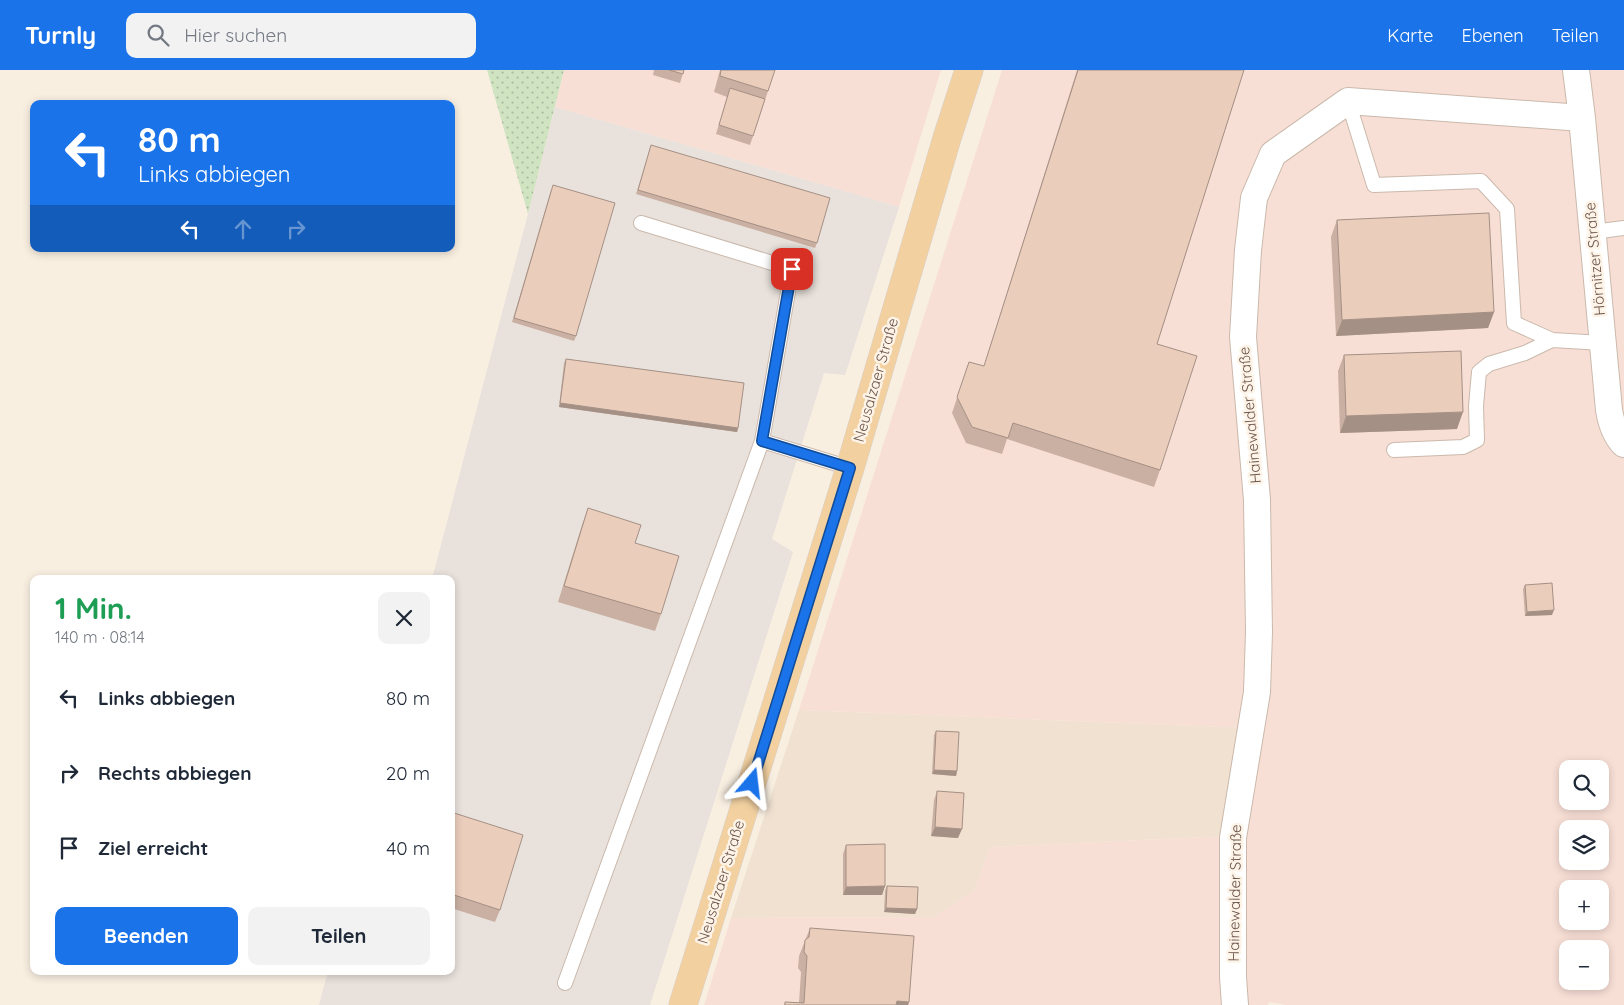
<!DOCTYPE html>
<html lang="de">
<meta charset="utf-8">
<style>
:root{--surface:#fff;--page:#f2f2f3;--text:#1f2937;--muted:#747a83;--accent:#1a73e8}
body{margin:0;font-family:Quicksand,sans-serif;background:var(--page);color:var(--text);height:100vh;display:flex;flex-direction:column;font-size:19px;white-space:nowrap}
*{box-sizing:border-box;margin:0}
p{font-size:16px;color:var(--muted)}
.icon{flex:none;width:28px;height:28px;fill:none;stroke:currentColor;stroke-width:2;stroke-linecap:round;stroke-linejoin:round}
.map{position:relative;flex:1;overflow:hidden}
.sheet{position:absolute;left:30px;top:505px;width:425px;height:400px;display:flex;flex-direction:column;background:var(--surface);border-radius:10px;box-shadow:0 2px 8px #0003}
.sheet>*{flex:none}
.top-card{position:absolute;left:30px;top:30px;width:425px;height:152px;border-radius:10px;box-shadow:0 2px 8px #0003;background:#1a73e8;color:#fff;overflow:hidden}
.buttons{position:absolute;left:1559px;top:690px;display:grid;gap:10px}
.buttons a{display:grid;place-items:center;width:50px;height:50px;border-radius:10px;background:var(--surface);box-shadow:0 2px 8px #0003;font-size:25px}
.pin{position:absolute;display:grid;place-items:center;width:42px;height:42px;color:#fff;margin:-21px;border-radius:10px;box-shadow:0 2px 8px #0006}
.me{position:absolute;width:55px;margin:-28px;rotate:17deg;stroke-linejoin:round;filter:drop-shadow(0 0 4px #0008)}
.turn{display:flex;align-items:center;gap:18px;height:105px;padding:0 25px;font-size:22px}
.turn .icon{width:65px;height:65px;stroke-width:2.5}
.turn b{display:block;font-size:35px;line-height:42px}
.lanes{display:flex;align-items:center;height:48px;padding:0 25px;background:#0003;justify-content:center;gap:25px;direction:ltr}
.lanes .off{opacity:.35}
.round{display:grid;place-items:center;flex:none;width:52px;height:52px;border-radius:10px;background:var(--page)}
.overview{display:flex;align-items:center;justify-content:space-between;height:85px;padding:0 25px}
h1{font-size:30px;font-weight:700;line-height:38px;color:#1e9e55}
.primary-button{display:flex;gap:10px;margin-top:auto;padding:10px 25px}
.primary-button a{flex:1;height:58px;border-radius:10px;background:var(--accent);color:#fff;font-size:20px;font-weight:700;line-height:58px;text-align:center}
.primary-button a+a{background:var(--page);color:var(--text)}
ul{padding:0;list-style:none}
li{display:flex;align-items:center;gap:15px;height:75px;padding:0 25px}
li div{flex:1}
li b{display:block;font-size:19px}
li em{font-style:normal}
header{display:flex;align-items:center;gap:30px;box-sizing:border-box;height:70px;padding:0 25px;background:var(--accent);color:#fff}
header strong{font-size:24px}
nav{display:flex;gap:28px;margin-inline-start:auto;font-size:18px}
.search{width:350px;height:45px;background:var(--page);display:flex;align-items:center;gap:12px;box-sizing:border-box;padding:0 18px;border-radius:10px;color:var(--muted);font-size:19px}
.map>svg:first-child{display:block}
.residential{fill:#f0e1d1}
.commercial{fill:#f8dfd6;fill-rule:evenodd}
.industrial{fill:#e8e1dc}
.grass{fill:url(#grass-dots)}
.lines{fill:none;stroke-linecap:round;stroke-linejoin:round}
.lane-casing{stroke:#cab9ac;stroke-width:16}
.street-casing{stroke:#cab9ac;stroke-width:28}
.primary-casing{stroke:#d6d0cd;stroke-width:29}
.lane{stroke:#fff;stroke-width:14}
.street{stroke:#fff;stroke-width:26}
.primary{stroke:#f2d0a0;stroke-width:28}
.wall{fill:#cab0a2}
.shaded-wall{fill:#a49084}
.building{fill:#ebcdbc;stroke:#a49084}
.route-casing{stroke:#114b97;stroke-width:12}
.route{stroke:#1a73e8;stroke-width:9}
.labels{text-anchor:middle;stroke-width:5;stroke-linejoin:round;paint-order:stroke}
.street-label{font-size:15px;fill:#6d564b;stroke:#fdf3e7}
</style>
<header>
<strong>Turnly</strong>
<div class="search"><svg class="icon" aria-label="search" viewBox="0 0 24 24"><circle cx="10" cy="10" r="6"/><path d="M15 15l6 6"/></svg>Hier suchen</div>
<nav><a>Karte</a><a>Ebenen</a><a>Teilen</a></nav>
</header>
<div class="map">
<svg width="1624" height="935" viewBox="0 0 1624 935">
<defs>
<pattern id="grass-dots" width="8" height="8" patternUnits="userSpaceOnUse" patternTransform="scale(1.25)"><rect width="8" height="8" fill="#d1e4c2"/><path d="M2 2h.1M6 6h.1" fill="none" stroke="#aebca0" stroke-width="1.8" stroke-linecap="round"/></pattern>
</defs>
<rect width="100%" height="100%" fill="#f9efe1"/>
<!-- residential -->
<path class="residential" d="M799,640L1246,658L1227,766L990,777L974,820L934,847L731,848Z"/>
<!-- commercial -->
<path class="commercial" d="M564,0H941L899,137L555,37Z
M1002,0H1624V935H1286L1269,932L1268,935H704L731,848L934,847L974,820L990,777L1227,766L1246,658L799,640ZM1568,699H1600V731H1568ZM1568,759H1600V791H1568ZM1568,819H1600V851H1568ZM1568,879H1600V911H1568Z"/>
<!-- industrial -->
<path class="industrial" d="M555,37L899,137L845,305L824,303L772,469L793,482L650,935H319L328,901H451V509H432L528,144Z"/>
<!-- grass -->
<path class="grass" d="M487,0H564L528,144Z"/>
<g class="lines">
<!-- lane casing -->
<g class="lane-casing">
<path id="lane" d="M1348,31L1374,115L1481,111L1507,139L1514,253L1552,270L1603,273
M1593,162L1624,158
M762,371L850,398
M1394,380L1463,377L1477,370L1476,336L1479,302L1489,294L1525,283L1552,270
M565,913L762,371L792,199L641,153"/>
</g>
<!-- street casing -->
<g class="street-casing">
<path id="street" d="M1576,0L1582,48L1609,340C1611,352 1615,365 1624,374
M1235,935L1233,907V768L1257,622L1259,562L1257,430L1243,267L1248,180L1254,128L1273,84L1348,31L1582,48"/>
</g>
<!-- primary casing -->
<g class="primary-casing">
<path id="primary" d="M683,935L850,398L947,68L969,0"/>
</g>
<!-- lane -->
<use href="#lane" class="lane"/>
<!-- street -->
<use href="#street" class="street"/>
<!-- primary -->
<use href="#primary" class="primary"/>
</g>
<!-- wall -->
<path class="wall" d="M654,0H684L680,13L653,5Z
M720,0H775L750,75L716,64L727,27L714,22Z
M1077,0H1244L1157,274L1160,400L1154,417L1007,369L1002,384L966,373L952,343L969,292L984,296Z
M650,79L817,173L815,178L636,124Z
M551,120L576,266L574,271L512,252Z
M1337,150L1494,242L1488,258L1336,266L1331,167Z
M1344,285L1457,359L1340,363L1338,301Z
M566,289L738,358L737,362L559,337L564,293Z
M588,438L661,544L655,561L558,532L582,455Z
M1525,515L1552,545L1525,546L1523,519Z
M936,661L957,701L956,706L932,704L934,665Z
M937,721L958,768L931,766L934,730Z
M451,742L500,840L495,852L451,838Z
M846,775L885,816L882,825H843V784Z
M887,816L917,839L915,844L884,842L885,821Z
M810,858L909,932L908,935H784L785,932L799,933L801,902L798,898L799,886Z"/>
<!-- shaded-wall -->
<path class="shaded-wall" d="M1494,242L1488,258L1336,266L1342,250Z
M560,333L738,358L737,362L559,337Z
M1463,342L1457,359L1340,363L1346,346Z
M1554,540L1552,545L1525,546L1527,542Z
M934,700L957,701L956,706L932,704Z
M935,757L962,759L958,768L931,766Z
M885,816L882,825H843L846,817Z
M886,838L917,839L915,844L884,842Z
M897,931L909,932L908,935H895Z"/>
<!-- building -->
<path class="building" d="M669,0H684L683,4Z
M721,0H775L768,21L720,6Z
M1078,0H1244L1157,274L1197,286L1160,400L1013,353L1008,368L972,357L957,327L969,292L984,296Z
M730,18L765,29L753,66L719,55Z
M651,75L830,128L817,173L638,120Z
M553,115L615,133L576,266L514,248Z
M1489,143L1494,242L1342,250L1337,150Z
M1461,281L1463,342L1346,346L1344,285Z
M566,289L744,313L738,358L560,333Z
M588,438L641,455L635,473L679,486L661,544L564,516Z
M1552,513L1554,540L1527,542L1525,515Z
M936,661L959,662L957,701L934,700Z
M937,721L964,723L962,759L935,757Z
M451,742L523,765L500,840L451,824Z
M885,774V816L846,817V775Z
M887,816L918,817L917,839L886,838Z
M810,858L914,866L909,932L897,931L896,935H785V932L804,933L807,886L804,882L805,870L809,867Z"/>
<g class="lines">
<!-- route casing -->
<g class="route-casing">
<path id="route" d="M752,713L850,398L762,371L792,199"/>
</g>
<!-- route -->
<use href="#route" class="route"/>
</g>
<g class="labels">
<!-- street labels -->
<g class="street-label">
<text transform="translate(1595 189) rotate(-95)" y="5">Hörnitzer Straße</text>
<text transform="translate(876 310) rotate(-74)" y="5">Neusalzaer Straße</text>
<text transform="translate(1250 345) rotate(-95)" y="5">Hainewalder Straße</text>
<text transform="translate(721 812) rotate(-73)" y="5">Neusalzaer Straße</text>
<text transform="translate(1235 823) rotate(-89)" y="5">Hainewalder Straße</text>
</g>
</g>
</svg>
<div class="buttons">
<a><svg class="icon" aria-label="search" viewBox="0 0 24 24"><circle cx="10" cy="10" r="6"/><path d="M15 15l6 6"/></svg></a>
<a><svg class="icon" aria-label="layers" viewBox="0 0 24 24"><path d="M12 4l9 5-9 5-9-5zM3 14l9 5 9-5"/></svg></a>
<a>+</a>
<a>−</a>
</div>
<div class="pin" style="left:792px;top:199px;background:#d93025"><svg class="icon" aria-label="arrive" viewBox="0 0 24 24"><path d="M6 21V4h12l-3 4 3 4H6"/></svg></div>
<svg class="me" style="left:752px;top:713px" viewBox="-20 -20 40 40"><path d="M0-17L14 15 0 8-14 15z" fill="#1a73e8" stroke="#fff" stroke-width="4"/></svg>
<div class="top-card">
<div class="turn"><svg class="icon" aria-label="left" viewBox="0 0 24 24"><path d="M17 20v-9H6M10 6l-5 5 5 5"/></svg><div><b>80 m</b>Links abbiegen</div></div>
<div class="lanes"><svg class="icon" aria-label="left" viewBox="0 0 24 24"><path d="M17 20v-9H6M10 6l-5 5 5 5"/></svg><svg class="icon off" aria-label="ahead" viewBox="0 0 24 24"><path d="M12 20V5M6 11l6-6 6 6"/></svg><svg class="icon off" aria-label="right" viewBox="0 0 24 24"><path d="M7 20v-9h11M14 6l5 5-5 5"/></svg></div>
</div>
<section class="sheet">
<div class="overview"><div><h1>1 Min.</h1><p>140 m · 08:14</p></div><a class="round"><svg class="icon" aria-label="close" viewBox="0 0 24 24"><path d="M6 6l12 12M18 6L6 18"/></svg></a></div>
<ul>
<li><svg class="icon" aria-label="left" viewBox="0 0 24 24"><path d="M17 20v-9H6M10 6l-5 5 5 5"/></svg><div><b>Links abbiegen</b></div><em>80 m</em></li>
<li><svg class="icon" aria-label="right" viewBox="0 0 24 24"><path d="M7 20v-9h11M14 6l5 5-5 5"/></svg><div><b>Rechts abbiegen</b></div><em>20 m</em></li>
<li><svg class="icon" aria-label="arrive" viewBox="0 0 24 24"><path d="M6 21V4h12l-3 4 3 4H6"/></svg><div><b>Ziel erreicht</b></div><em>40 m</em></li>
</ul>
<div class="primary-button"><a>Beenden</a><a>Teilen</a></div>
</section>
</div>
